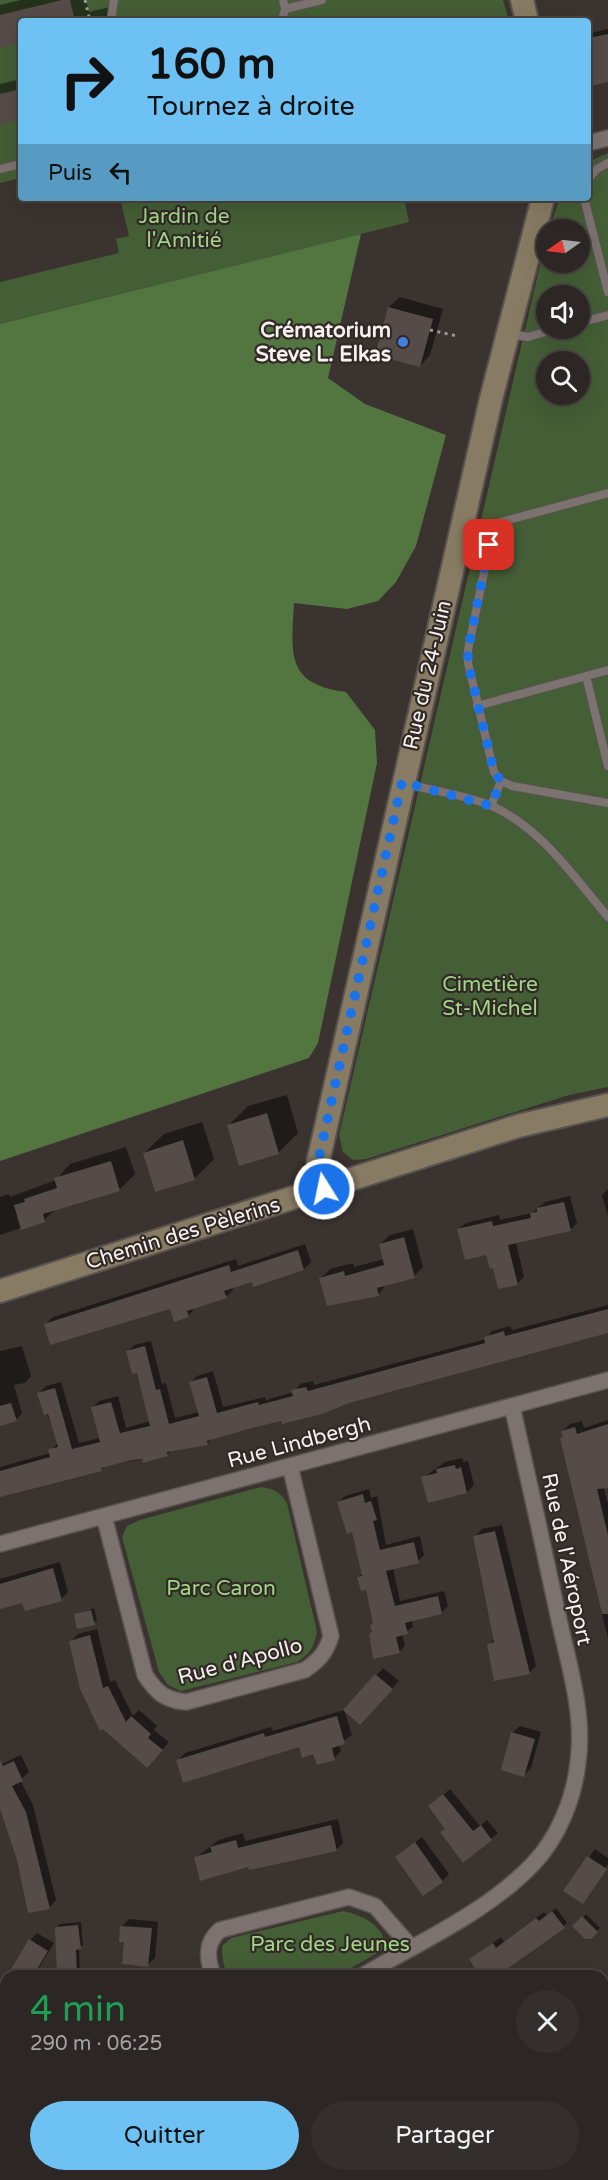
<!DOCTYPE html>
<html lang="fr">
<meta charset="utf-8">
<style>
:root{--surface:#2c2624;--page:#342e2c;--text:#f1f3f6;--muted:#a6a5a6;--line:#484341;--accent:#6dc2f3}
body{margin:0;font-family:"Varela Round",sans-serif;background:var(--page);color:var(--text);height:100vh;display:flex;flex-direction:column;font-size:22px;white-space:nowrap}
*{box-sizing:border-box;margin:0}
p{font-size:20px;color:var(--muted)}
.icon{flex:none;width:33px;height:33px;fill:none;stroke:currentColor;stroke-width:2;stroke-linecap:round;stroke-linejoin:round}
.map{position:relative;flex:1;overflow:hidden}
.sheet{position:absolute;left:0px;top:1970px;width:609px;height:212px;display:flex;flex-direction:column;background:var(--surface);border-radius:18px 18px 0 0;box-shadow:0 6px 24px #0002,0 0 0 2px var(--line)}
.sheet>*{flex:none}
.guide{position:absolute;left:18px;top:18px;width:573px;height:183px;border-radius:6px;box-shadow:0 6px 24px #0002,0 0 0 2px var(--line);background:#6dc2f3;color:#111;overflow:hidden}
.needle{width:39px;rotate:256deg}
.buttons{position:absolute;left:536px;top:219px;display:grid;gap:12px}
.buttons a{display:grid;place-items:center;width:54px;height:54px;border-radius:50%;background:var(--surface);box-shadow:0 6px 24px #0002,0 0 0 2px var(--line);font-size:30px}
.pin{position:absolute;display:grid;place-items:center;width:51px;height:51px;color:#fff;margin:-26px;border-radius:12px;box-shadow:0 3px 9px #0006}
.me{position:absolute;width:66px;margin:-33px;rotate:350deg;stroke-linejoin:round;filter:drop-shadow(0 0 4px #0008)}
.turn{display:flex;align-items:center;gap:21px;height:126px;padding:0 30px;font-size:27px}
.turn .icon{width:78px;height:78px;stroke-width:2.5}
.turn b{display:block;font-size:42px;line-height:51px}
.then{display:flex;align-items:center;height:57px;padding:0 30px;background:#0003;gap:12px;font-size:22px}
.round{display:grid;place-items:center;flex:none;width:63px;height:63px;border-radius:32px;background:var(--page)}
.summary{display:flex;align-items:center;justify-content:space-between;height:102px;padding:0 30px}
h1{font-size:36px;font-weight:600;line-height:45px;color:#1e9e55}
.cta{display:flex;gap:12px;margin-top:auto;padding:12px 30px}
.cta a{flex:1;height:69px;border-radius:36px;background:var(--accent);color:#111;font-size:24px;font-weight:600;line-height:69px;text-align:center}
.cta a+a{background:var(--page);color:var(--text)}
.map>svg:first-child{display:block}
.green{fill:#445e36;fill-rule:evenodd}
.forest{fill:#537640}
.shadow{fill:#0007}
.building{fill:#554b48}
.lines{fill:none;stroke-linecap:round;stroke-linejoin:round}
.lane-casing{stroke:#595350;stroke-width:10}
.street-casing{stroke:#595350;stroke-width:18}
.secondary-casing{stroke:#595350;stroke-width:26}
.path{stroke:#9f9996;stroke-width:3;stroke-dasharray:3 4.5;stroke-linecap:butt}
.lane{stroke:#7c726f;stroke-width:8}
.street{stroke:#7c726f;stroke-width:15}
.secondary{stroke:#887b63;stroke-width:22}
.route{stroke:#1a73e8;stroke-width:10;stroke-dasharray:0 18}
.shop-dot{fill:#3f7fe0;stroke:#312926;stroke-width:2}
.labels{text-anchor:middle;stroke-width:4.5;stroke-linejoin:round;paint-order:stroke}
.park-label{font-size:21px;fill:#a2d687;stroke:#312926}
.poi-label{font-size:21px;font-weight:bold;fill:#f6f1ef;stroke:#312926;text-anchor:end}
.street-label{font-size:21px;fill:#f6f1ef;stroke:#312926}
</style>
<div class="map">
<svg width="608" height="2180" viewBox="0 0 608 2180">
<rect width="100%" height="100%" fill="#3b3330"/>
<!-- green -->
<path class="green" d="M0,0H503L509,21H21V178L0,183Z
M608,153V1087L569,1095L366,1159L353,1160L343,1152L339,1135L543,252L546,241V262H579V230L549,229L560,198H588V162ZM546,296H579V328H546ZM546,362H579V394H546Z
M120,198H404L409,222L0,324V282L119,253L116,239L129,236Z
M261,1487C275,1489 280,1492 287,1503L317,1632C314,1647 310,1654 297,1662L181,1691L168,1685L159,1672L122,1537L127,1526L140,1520Z
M343,1911C361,1915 381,1923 385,1943L381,1951L339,1975L228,1976C223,1966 222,1956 222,1946L231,1938Z"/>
<!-- forest -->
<path class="forest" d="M361,234L328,378L365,404L446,435L416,546L396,582L378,601L347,609L294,603C291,655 286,684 346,692L375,730L377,763L318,1043L309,1058L0,1161V324Z"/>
<!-- shadow -->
<path class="shadow" d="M21,0H86L89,12L114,6L117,18L114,21H21V42L0,46V5Z
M608,29V81L592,85L588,68V34Z
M21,79V118L0,123V84Z
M400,297L443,309L430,355L420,366L389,307Z
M287,1095L298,1133L279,1152L240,1164L228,1126L248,1106Z
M202,1122L214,1159L194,1179L144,1153L164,1134Z
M126,1147L135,1174L120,1189L57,1208L44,1220L0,1235V1197L9,1194L10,1197L56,1180L70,1164Z
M608,1189V1216L602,1195Z
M570,1196L577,1223L570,1230L516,1242L524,1277L517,1284L494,1266L487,1253L459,1229L466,1223L499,1215L500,1220L532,1213L545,1202Z
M413,1229L423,1267L414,1276L387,1283L378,1295L321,1278L330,1269L353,1263L354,1267L384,1259L380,1244L390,1235Z
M305,1244L311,1262L304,1269L232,1287L233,1290L226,1297L195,1307L189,1316L171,1307L46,1324L53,1317L236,1259L238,1266Z
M608,1305V1332L213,1438L207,1444L172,1450L167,1455L106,1465L101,1470L0,1496V1467L50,1453V1450L58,1443L39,1393L46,1386L61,1382L79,1443L100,1438L93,1407L99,1401L118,1396L126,1428L151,1421L138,1371L128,1352L134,1345L151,1341L162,1384L166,1383L175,1418L199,1412L191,1382L197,1376L213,1371L223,1407L265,1397L266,1400L294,1392L300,1384L313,1381L314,1385L486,1339L492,1331L510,1326L512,1330Z
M22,1346L31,1376L25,1383L14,1385L22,1413L16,1420L0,1424V1351Z
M608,1420V1442L593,1446L608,1504V1639L575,1500L563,1431L570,1424L582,1421L584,1428Z
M462,1458L463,1462L468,1461L474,1485L467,1492L423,1478L445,1462Z
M369,1489L371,1498L377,1496L386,1545L420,1536L424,1555L418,1561L393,1568L400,1601L444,1591L448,1606L442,1612L412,1620L413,1627L402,1634L405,1646L399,1652L373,1631L374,1623L367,1588L359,1577L363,1573L353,1530L339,1502L345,1496Z
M502,1525L536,1666L529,1673L489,1644L495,1638L475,1536L482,1529Z
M60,1562L68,1592L61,1599L23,1601L0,1607V1579Z
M94,1608L97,1620L94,1623L75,1615Z
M97,1629L110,1682L115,1680L133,1716L139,1710L157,1726L154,1730L169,1742L154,1759L81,1688L71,1641L78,1634Z
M383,1668L399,1681L367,1716L345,1710Z
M344,1710L352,1735L339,1744L341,1751L334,1758L300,1746L178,1760L185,1753L271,1727L273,1731Z
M520,1726L541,1732L531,1768L524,1775L512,1733Z
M21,1755L29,1772L20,1780L33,1805L56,1900L49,1908L19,1860L0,1806V1765Z
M450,1789L480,1826L487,1820L498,1833L491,1839L446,1828L430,1806Z
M338,1819L343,1843L336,1850L250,1865L195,1858L219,1840L243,1833L245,1841Z
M422,1837L449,1874L442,1881L397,1857Z
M595,1849L608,1858V1864L583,1903L565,1890Z
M556,1908L567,1923L559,1930L471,1959L501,1937L504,1942L544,1912L547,1915Z
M586,1914L600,1928L588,1940L574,1926Z
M129,1919L158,1922L155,1958L147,1965L122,1926Z
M81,1922L83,1945L79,1948L80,1976H58L57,1927L60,1924Z
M37,1933L54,1943L34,1976H19L30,1940Z
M603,1977L608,1984V1992L603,1996Z
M6,1983V2007L0,2010V1986Z
M603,2006L608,2013V2029L603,2032Z
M608,2119V2152L603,2155V2122Z
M90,2175H140L132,2180H82Z
M523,2175H567L560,2180H518Z"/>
<!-- building -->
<path class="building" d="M62,0H70L75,21H21V43L0,48V15Z
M608,34V82L591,86L588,38Z
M21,89V120L0,125V94Z
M388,307L433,319L420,367L375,355Z
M267,1113L279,1154L239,1166L227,1125Z
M183,1140L195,1180L155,1192L143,1153Z
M111,1161L120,1191L43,1214L45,1222L21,1230L14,1205L25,1202L24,1199L57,1188L54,1178Z
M564,1202L571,1231L508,1245L518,1285L498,1289L493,1268L490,1269L486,1255L465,1260L457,1229L492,1221L493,1226L531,1218L530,1213L537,1212V1208Z
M404,1237L415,1278L377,1288L379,1296L327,1306L319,1278L344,1271L345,1276L384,1265L379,1244Z
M298,1250L304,1270L253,1287L252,1282L224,1291L227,1298L187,1311L189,1317L174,1322L170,1309L50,1345L44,1324L229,1265L231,1272Z
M608,1309V1333L349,1403L322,1414L282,1424L281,1421L252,1428L207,1441L208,1445L167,1452L168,1456L143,1463L142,1459L132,1460L101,1468L102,1471L0,1497V1471L50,1457L48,1449L58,1447L48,1414L44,1415L37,1393L55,1388L72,1449L100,1442L91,1407L111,1402L120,1433L150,1426L137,1373L132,1374L126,1351L145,1346L156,1390L160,1389L169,1424L199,1416L189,1382L207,1377L217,1413L258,1402L259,1405L293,1396L291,1390L306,1387L308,1391L485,1343L484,1337L504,1331L505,1336Z
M11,1403L17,1421L0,1426V1406Z
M608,1424V1488L597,1489L608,1535V1614H602L560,1438L563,1437L561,1431L575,1427L577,1434Z
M455,1465L456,1469L461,1467L467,1493L428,1503L421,1477L437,1473L436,1469Z
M363,1494L365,1503L371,1501L377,1520L373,1521L380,1550L414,1542L419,1563L386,1571L395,1606L438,1596L442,1614L405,1623L408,1634L396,1637L400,1653L373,1659L369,1633L372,1632L370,1625L373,1624L366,1590L361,1591L357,1577L362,1576L352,1532L347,1534L337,1502Z
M495,1531L530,1674L494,1681L487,1644L494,1642L473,1536Z
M53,1568L62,1601L25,1611L22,1603L0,1609V1584Z
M91,1610L95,1625L77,1629L74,1614Z
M90,1635L103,1688L108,1686L126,1722L131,1716L151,1734L148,1738L163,1750L147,1768L103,1729L100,1731L80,1689L69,1641Z
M375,1674L393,1689L360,1725L343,1710Z
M337,1716L345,1744L332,1748L335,1760L317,1765L313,1754L302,1758L299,1747L183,1783L176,1760L264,1733L265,1737Z
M511,1732L535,1739L524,1777L501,1770Z
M0,1760L3,1766L14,1761L23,1781L12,1786L26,1812L50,1909L28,1913L17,1860L0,1809Z
M443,1794L473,1831L481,1825L492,1840L463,1863L440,1832L445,1829L428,1806Z
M331,1825L337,1851L249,1870L248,1867L200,1881L194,1857L212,1852L210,1847L236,1840L238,1848Z
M415,1842L443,1882L423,1896L395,1857Z
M587,1856L607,1869L583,1904L563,1891Z
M552,1911L565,1928L497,1976H480L469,1959L493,1943L496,1948L536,1918L539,1921Z
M582,1916L598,1932L591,1939H585L572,1926Z
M78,1925L81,1949L76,1950L77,1976H57L55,1927Z
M120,1926L152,1928L148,1967L122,1964L124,1942H119Z
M29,1939L48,1951L33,1976H7Z"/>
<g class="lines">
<!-- lane casing -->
<g class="lane-casing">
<path id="lane" d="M285,9L322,0
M111,21L114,0
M282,21L285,9L283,0
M0,169L21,164
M588,179L597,169L608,163
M584,198L608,292
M579,323L608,315
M510,334L528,337L558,328
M608,493L494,524L468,650V663L494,772L501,781L512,786L608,803
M586,676L608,766
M477,706L608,670
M406,784C435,791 465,795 492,806C541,828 574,877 608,917
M491,806L501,781"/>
</g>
<!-- street casing -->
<g class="street-casing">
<path id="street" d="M588,143L608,138
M104,1516L145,1675C157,1693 165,1700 186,1702L305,1670C319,1660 326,1653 331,1636L290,1466
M0,1544L608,1380
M213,1976C207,1958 205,1943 220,1930L349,1897L375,1906L411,1947
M362,1976C419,1942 486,1913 533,1864C558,1838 574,1799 578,1762C585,1714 568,1662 558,1615C543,1545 528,1476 512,1406
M603,2086L608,2083
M330,2175L333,2180
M13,2180L21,2175
M442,2180L450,2175"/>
</g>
<!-- secondary casing -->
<g class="secondary-casing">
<path id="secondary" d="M522,0L527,21
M324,1189L318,1162L491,399L543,198
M0,1291L518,1126L608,1105"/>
</g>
<!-- path -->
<path class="path" d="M85,0L90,21
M430,330L457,336"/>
<!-- lane -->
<use href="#lane" class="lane"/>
<!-- street -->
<use href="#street" class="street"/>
<!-- secondary -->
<use href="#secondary" class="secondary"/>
</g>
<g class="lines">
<!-- route -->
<path class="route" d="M324,1189L318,1162L402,782L491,806L501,781L494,772L468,663V650L489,545"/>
</g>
<!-- markers -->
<circle class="shop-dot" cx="403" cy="342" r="6"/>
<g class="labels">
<!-- park labels -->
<g class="park-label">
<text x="184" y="223">Jardin de<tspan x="184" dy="24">l'Amitié</tspan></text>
<text x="490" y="991">Cimetière<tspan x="490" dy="24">St-Michel</tspan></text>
<text x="221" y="1595">Parc Caron</text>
<text x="330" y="1951">Parc des Jeunes</text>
</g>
<!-- poi labels -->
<g class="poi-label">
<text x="391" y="337">Crématorium<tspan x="391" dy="24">Steve L. Elkas</tspan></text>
</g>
<!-- street labels -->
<g class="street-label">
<text transform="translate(427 675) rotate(-77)" y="7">Rue du 24-Juin</text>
<text transform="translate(183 1233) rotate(-17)" y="7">Chemin des Pèlerins</text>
<text transform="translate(299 1442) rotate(-15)" y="7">Rue Lindbergh</text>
<text transform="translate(567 1559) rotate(78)" y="7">Rue de l'Aéroport</text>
<text transform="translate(240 1661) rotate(-15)" y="7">Rue d'Apollo</text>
</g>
</g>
</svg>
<div class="buttons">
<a><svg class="needle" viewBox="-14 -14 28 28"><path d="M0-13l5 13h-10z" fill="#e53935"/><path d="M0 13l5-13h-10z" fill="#a6a5a6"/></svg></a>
<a><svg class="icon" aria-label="sound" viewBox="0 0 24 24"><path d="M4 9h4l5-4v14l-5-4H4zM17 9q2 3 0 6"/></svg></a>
<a><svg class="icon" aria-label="search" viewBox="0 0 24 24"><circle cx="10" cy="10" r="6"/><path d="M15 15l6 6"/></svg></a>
</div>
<div class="pin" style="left:489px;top:545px;background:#d93025"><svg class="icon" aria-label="arrive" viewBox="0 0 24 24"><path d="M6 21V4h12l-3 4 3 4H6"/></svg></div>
<svg class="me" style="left:324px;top:1189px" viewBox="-20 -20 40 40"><circle r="17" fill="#1a73e8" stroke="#fff" stroke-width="3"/><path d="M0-11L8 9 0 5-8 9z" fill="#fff"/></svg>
<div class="guide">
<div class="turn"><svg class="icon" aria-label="right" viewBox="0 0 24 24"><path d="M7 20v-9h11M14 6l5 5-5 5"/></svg><div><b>160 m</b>Tournez à droite</div></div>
<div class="then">Puis<svg class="icon" aria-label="left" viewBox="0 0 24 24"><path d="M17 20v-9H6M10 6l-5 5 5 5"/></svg></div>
</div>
<section class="sheet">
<div class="summary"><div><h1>4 min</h1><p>290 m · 06:25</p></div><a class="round"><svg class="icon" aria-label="close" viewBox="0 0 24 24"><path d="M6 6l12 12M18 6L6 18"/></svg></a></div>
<div class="cta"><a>Quitter</a><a>Partager</a></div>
</section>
</div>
